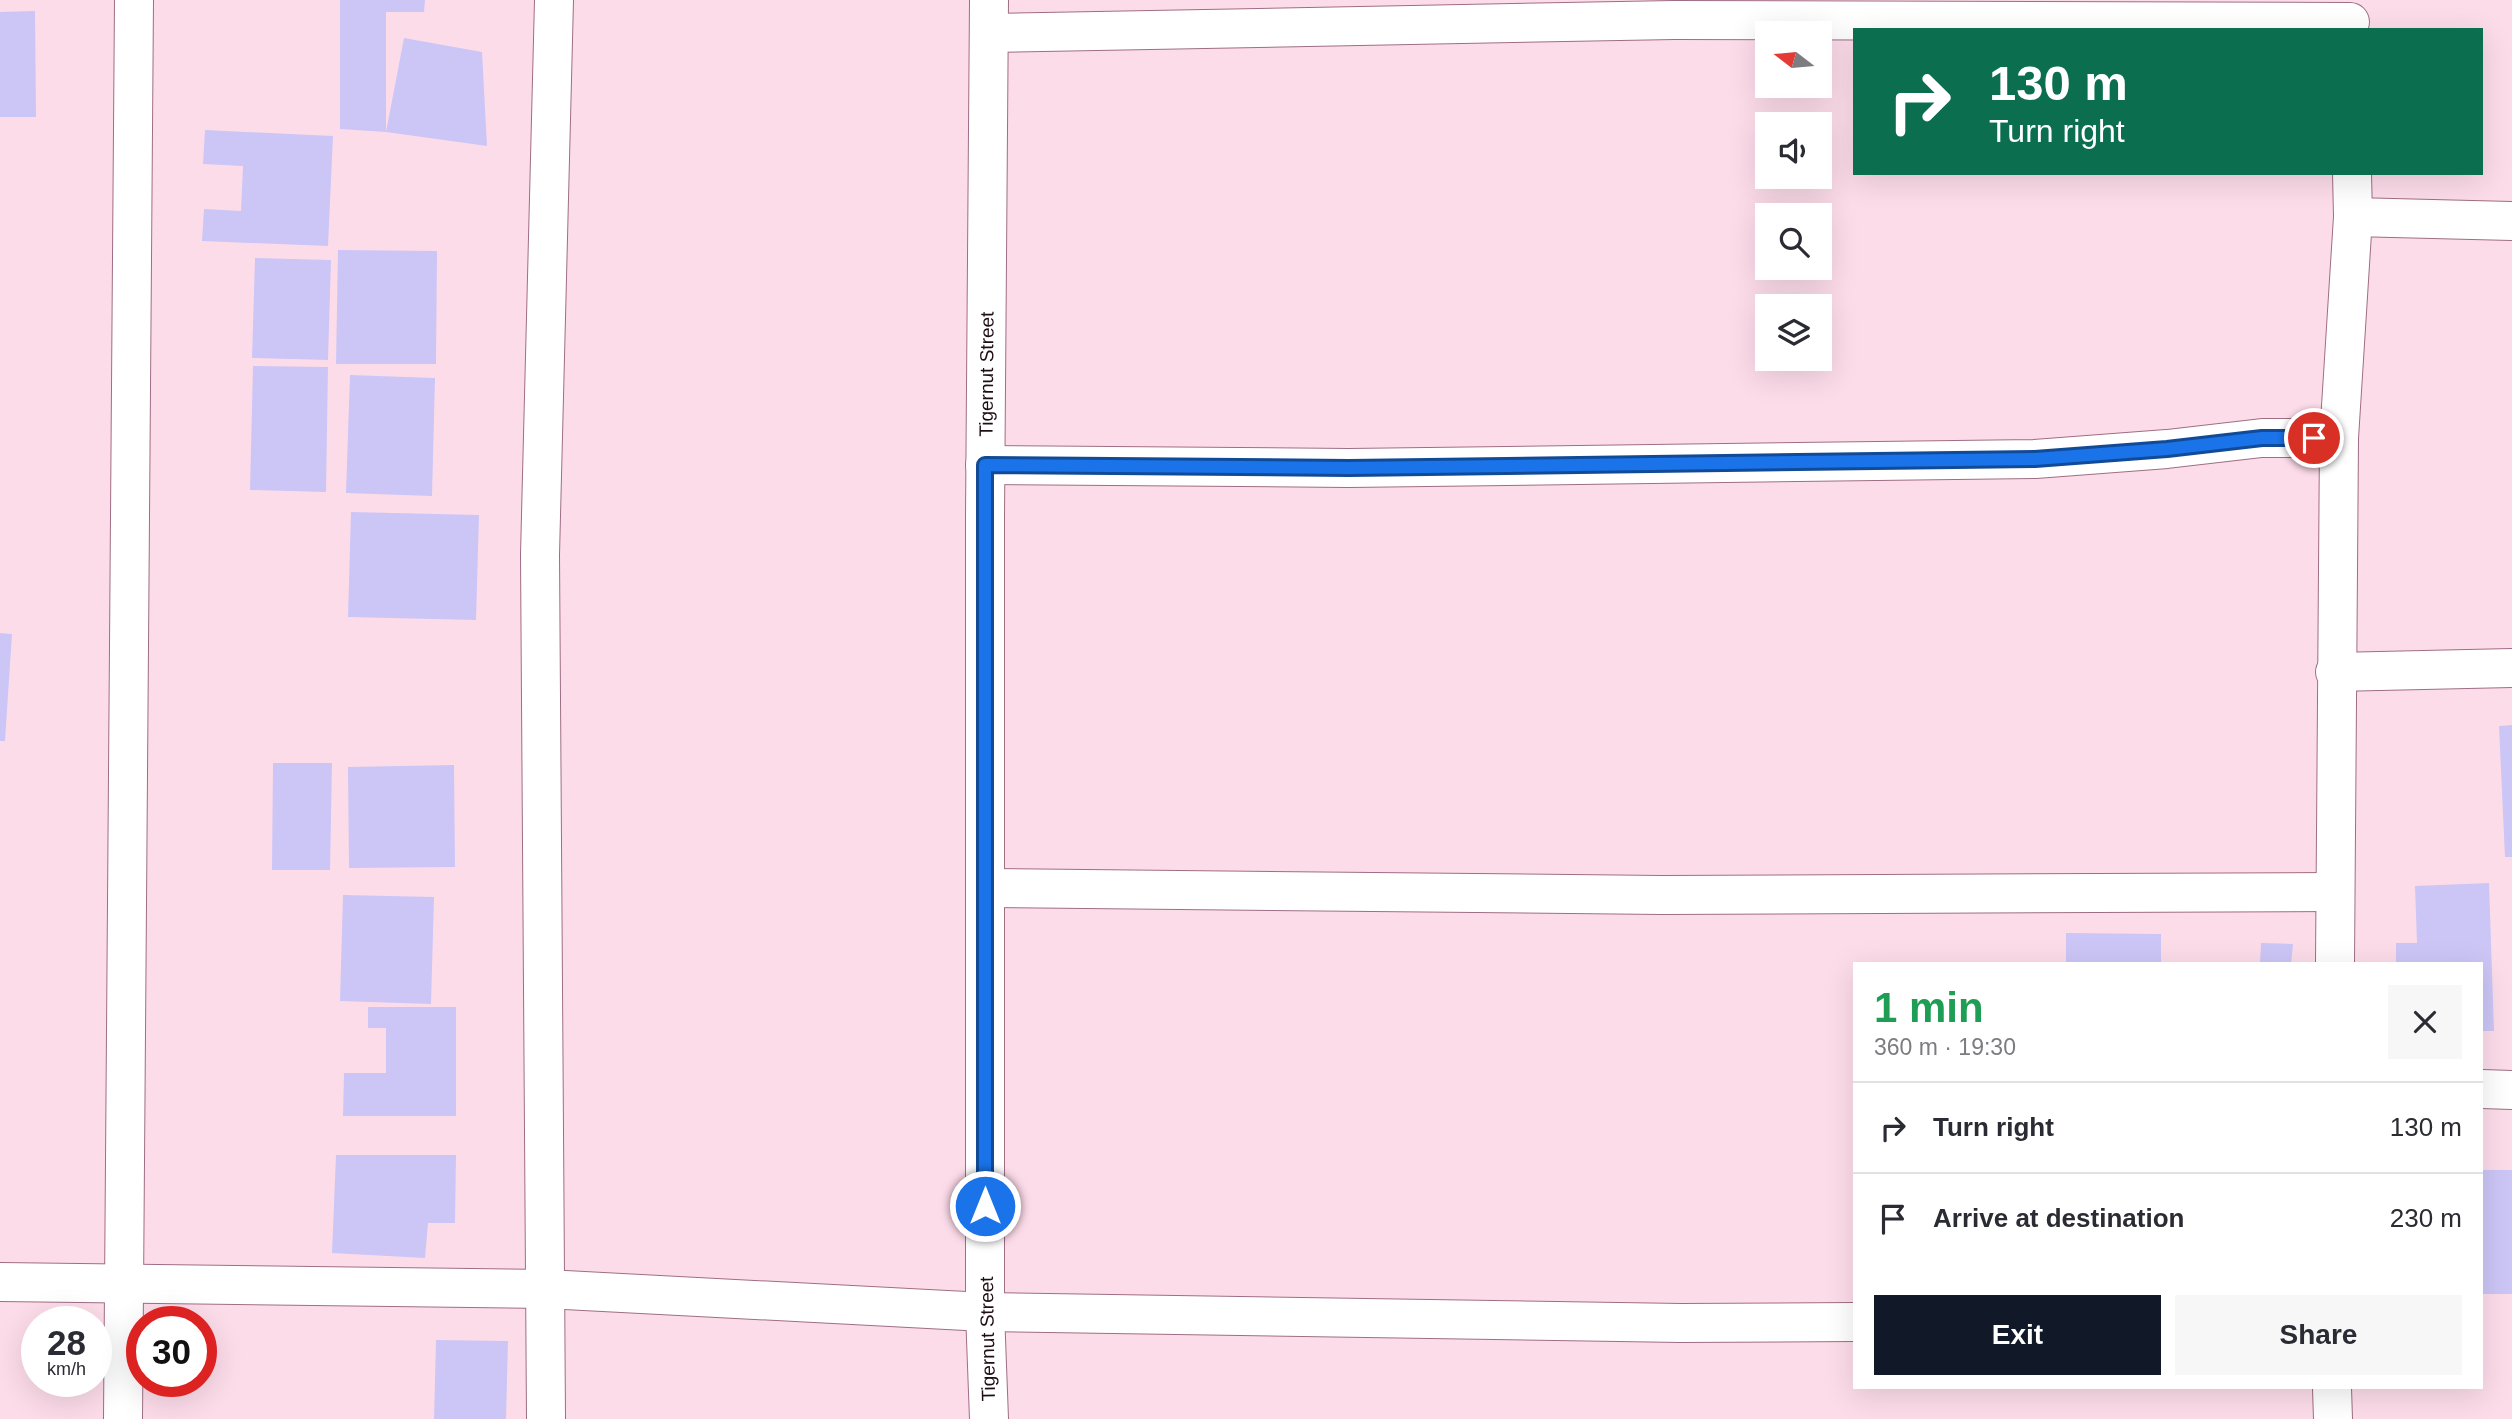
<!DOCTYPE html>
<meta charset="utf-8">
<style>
:root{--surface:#fff;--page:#f7f7f7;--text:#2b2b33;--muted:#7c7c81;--line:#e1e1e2;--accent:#111827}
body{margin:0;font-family:Helvetica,sans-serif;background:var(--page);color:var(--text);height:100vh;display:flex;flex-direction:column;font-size:26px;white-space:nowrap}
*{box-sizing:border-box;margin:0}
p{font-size:23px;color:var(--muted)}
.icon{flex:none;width:38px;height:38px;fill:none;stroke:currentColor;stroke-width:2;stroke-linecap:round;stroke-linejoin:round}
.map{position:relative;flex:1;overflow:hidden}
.panel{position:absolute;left:1853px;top:962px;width:630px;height:427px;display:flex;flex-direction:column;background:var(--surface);border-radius:0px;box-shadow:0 7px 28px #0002}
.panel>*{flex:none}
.hud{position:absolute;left:1853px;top:28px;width:630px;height:147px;border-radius:0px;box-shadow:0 7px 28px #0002;background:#0b6e4f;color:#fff;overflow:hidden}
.needle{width:46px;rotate:286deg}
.tools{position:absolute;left:1755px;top:21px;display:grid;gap:14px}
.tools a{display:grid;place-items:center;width:77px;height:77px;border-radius:0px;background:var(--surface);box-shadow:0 7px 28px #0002;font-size:35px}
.speed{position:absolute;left:21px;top:1306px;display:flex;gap:14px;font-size:35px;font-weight:700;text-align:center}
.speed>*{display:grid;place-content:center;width:91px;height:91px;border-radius:50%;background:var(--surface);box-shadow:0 7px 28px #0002;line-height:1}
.speed small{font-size:18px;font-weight:400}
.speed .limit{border:10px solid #d22;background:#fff;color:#111}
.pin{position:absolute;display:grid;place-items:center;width:60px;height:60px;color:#fff;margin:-30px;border:4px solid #fff;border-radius:50%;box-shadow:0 2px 7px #0007}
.me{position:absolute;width:77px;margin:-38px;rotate:0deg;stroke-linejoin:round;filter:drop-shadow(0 0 5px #0008)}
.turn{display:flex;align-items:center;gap:24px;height:147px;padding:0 21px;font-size:32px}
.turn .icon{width:91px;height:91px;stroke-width:2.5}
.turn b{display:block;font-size:49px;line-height:60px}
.round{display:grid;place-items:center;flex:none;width:74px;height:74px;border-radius:0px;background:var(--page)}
.overview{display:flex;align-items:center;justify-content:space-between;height:119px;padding:0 21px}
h1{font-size:42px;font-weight:700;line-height:52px;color:#1e9e55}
.cta{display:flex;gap:14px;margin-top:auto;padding:14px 21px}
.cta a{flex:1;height:80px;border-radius:0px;background:var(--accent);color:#fff;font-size:28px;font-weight:700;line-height:80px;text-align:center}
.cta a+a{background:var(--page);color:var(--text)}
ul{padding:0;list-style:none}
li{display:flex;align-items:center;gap:21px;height:91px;padding:0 21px;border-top:2px solid var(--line)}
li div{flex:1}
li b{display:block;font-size:26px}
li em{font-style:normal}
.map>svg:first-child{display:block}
.building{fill:#cbc6f6}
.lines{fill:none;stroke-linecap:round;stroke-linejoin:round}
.minor-casing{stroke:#9e6e84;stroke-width:40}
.minor{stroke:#fff;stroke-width:38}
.route-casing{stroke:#114b97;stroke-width:18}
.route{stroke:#1a73e8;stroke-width:12}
.labels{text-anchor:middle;stroke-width:5;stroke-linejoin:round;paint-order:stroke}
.street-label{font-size:19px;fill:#1f0d16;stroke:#fff}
</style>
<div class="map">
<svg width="2512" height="1419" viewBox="0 0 2512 1419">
<rect width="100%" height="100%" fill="#fddcea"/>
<!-- building -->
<path class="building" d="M340,0H425L424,12H386V132L340,129Z
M35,11L36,117H0V12Z
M404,38L482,52L487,146L386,132Z
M205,130L333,136L328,246L202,241L204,209L241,211L243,166L203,164Z
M338,250L437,251L436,364H336Z
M255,258L331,260L328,360L252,358Z
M253,366L328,367L326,492L250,490Z
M350,375L435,378L432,496L346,493Z
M351,512L479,515L476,620L348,617Z
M0,633L12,634L5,741H0Z
M2512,725V857H2505L2499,726Z
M273,763H332L330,870H272Z
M454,765L455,867L349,868L348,767Z
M2489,883L2494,1031H2482V964H2396V943H2417L2415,886Z
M343,895L434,897L431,1004L340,1001Z
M2066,933L2161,934V964H2066Z
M2261,943L2293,944L2291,964H2260Z
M368,1007H456V1116H343L344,1073H386V1028H368Z
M336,1155H456L455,1223H428L425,1258L332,1253Z
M2482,1170H2512V1294H2482Z
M436,1340L508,1341L506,1419H434Z"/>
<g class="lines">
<!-- minor casing -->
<g class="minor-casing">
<g id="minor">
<path d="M989,33L1674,20L2350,22"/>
<path d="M2353,217L2512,221"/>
<path d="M985,465L1349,468L2035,459L2167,449L2262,438H2339"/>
<path d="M2335,672L2512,668"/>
<path d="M985,888L1662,895L2335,892"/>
<path d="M2335,964L2339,438L2353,217L2352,173"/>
<path d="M2482,1089L2512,1090"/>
<path d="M0,1282L546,1289L985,1312L1681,1323L1855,1322"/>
<path d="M2332,1388L2333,1419"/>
<path d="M123,1419L134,0"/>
<path d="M546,1419L540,555L554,0"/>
<path id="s1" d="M989,1419L985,1312V516L989,0"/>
</g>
</g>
<!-- minor -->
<use href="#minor" class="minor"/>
</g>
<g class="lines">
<!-- route casing -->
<g class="route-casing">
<path id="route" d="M985,1206V465L1349,468L2035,459L2167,449L2262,438H2314"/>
</g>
<!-- route -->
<use href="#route" class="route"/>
</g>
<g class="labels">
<!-- street labels -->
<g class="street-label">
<text dy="7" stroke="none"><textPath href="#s1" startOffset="1045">Tigernut Street</textPath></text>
<text transform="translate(987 1339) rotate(-91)" y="7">Tigernut Street</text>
</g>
</g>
</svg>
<div class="tools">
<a><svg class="needle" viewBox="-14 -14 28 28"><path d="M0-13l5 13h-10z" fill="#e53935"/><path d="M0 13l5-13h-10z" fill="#7c7c81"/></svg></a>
<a><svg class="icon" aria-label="sound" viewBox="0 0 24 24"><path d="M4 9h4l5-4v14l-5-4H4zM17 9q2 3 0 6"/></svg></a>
<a><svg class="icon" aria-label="search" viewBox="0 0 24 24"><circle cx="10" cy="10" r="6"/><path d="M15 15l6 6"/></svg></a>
<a><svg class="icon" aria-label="layers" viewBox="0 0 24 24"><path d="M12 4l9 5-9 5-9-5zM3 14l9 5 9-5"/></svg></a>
</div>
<div class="speed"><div>28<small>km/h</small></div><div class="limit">30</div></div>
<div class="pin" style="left:2314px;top:438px;background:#d93025"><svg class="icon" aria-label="arrive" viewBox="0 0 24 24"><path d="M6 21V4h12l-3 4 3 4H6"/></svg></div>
<svg class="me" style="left:985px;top:1206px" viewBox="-20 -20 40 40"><circle r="17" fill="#1a73e8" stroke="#fff" stroke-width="3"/><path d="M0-11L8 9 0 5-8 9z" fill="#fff"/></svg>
<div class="hud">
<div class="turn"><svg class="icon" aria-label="right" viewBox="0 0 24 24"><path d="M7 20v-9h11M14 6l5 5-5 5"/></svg><div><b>130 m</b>Turn right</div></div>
</div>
<section class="panel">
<div class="overview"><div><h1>1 min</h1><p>360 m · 19:30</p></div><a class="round"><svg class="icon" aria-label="close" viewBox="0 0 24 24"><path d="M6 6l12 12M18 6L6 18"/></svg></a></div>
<ul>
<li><svg class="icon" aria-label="right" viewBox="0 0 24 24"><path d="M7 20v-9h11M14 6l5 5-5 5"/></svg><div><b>Turn right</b></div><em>130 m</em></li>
<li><svg class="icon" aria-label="arrive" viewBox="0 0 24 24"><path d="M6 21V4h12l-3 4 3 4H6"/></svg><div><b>Arrive at destination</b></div><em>230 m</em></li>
</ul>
<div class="cta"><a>Exit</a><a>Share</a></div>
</section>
</div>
